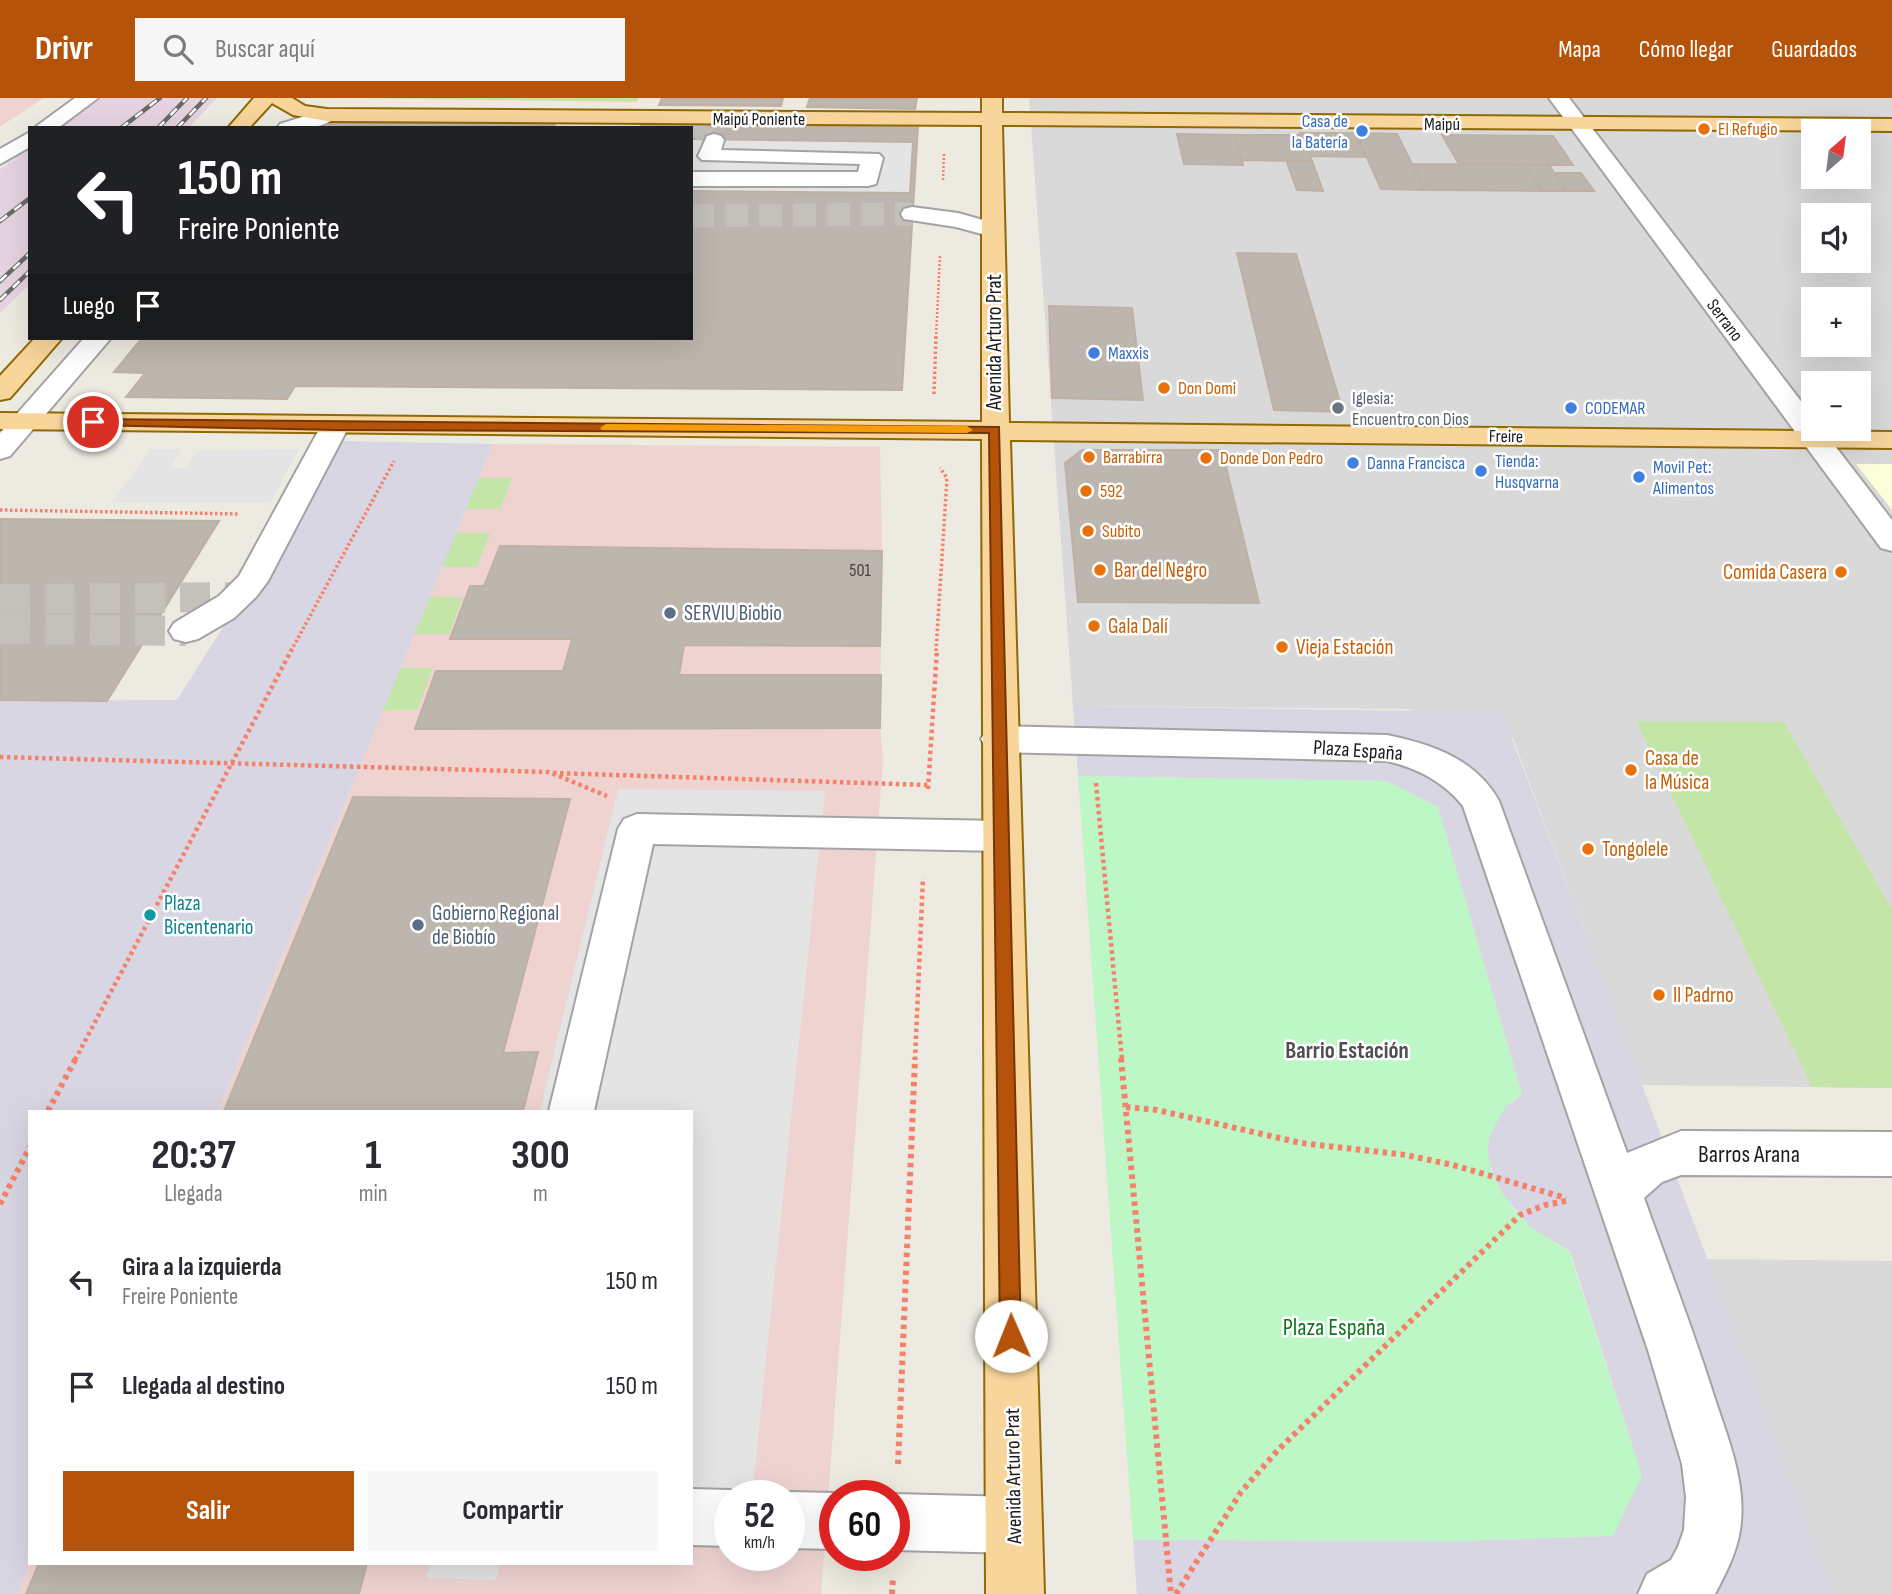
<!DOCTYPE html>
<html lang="es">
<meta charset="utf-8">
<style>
:root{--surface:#fff;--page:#f7f7f7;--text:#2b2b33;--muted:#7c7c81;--accent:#b45309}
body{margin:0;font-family:"Sofia Sans Condensed",sans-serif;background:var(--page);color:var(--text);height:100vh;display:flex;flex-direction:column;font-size:26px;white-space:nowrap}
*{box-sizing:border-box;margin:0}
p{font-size:23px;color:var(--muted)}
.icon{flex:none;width:38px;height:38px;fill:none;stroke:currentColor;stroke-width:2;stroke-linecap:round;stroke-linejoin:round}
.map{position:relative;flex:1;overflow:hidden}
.drawer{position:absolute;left:28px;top:1012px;width:665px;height:455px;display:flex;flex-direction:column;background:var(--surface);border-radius:0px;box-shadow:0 7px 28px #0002}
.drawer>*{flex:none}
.guide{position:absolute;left:28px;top:28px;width:665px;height:214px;border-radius:0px;box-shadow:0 7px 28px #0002;background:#202124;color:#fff;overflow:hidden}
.needle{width:46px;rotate:28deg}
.buttons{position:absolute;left:1801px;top:21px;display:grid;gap:14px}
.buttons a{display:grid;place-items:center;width:70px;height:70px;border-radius:0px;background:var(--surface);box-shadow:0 7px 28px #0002;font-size:35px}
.speed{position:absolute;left:714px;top:1382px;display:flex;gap:14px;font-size:35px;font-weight:700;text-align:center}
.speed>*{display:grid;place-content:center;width:91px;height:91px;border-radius:50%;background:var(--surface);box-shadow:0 7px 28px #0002;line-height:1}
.speed small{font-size:18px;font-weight:400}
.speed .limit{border:10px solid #d22;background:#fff;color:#111}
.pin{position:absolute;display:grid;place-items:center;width:60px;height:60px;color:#fff;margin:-30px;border:4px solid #fff;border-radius:50%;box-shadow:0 2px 7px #0007}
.me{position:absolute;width:77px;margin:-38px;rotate:359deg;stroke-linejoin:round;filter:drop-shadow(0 0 5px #0008)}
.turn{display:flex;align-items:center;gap:24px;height:147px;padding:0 35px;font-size:32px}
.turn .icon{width:91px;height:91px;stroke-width:2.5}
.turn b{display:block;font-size:49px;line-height:60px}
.then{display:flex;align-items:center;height:66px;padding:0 35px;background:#0003;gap:14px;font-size:26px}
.eta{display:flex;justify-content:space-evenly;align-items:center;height:119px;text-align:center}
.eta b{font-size:42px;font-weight:700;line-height:49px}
.cta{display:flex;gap:14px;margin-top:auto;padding:14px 35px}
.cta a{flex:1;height:80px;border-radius:0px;background:var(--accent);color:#fff;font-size:28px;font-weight:700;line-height:80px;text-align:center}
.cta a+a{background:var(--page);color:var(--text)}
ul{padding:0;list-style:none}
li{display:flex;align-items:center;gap:21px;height:105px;padding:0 35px}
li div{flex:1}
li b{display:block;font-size:26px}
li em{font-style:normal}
header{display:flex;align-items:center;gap:42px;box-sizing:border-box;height:98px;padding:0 35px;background:var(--accent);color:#fff}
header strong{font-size:33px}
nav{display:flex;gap:38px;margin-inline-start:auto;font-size:24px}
.search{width:490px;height:63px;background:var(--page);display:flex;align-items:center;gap:18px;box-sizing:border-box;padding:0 24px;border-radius:0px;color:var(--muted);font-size:26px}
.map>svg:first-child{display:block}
.residential{fill:#dad9d9;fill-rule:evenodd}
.commercial{fill:#eed3d1;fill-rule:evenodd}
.industrial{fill:#e6d3e1}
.education{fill:#fcfeda}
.grass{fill:#c3e6a8}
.park{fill:#bef7c6}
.parking{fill:#e4e4e4}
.plaza{fill:#d7d6e2}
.building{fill:#bdb6ae;stroke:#beb1a4;stroke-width:2}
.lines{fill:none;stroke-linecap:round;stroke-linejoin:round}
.minor-tunnel-far1{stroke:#c3c1ba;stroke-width:23;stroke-dasharray:23 11;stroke-linecap:butt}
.minor-tunnel{stroke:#c3c1ba;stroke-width:30;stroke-dasharray:30 15;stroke-linecap:butt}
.minor-casing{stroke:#a3a3a3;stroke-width:4}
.major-casing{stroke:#8e6905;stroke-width:4}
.path-far3{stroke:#f5816b;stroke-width:2.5;stroke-dasharray:2 2;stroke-linecap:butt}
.path-far2{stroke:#f5816b;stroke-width:3.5;stroke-dasharray:2.5 2.5;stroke-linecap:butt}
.path-far1{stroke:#f5816b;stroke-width:4.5;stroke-dasharray:3.5 3.5;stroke-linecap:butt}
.path{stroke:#f5816b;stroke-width:6;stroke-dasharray:4.5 4.5;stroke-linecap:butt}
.minor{fill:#fff;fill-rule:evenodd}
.major{fill:#f8d59b;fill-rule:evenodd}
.rail-casing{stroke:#6a6a6a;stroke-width:4.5}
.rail{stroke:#fff;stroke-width:2.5;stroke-dasharray:9;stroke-linecap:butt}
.route{fill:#b45309;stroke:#753606;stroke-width:2}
.slow{fill:#f59e0b}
.food-dot{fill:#e8710a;stroke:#fff;stroke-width:2.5}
.shop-dot{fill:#3f7fe0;stroke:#fff;stroke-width:2.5}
.worship-dot{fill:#6b7280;stroke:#fff;stroke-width:2.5}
.service-dot{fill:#5c6f8a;stroke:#fff;stroke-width:2.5}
.culture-dot{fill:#0f9aa8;stroke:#fff;stroke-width:2.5}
.labels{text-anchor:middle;stroke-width:5;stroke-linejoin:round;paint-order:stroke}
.far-street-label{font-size:18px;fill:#1c1c1c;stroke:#fff}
.far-shop-label{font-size:18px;fill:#366cbe;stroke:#fff;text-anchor:start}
.far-food-label{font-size:18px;fill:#c56008;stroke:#fff;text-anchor:start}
.far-worship-label{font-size:18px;fill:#5b616d;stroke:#fff;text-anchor:start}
.number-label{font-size:18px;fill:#444240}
.street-label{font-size:21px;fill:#1c1c1c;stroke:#fff}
.food-label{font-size:21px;fill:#c56008;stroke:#fff;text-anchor:start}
.service-label{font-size:21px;fill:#4e5e75;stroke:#fff;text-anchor:start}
.culture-label{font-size:21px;fill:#0d838f;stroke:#fff;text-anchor:start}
.neighbourhood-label{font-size:23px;font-weight:bold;fill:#4f4f4f;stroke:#fff}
.near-street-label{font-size:24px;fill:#1c1c1c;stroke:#fff}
.near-park-label{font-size:24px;fill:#0f751d;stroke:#fff}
</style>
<header>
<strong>Drivr</strong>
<div class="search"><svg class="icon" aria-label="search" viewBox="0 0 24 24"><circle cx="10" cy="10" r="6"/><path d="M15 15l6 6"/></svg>Buscar aquí</div>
<nav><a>Mapa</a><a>Cómo llegar</a><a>Guardados</a></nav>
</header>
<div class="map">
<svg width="1892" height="1496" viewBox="0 0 1892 1496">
<rect width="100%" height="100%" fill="#edeae1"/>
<!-- residential -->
<path class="residential" d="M1029,0H1892V990L1641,987L1513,640L1408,611L1073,608ZM1813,33H1858V79H1813ZM1813,117H1858V163H1813ZM1813,201H1858V247H1813ZM1813,285H1858V331H1813Z
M1693,1161L1892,1163V1496H1819Z"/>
<!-- commercial -->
<path class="commercial" d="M0,0H44L0,29Z
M493,346L880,349L882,453L880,630L883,662L821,1496H17L30,1465H691V1013H218ZM730,1398H789V1458H730Z"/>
<!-- industrial -->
<path class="industrial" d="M102,0H217L188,30H59Z
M30,50V186L0,215V71Z"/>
<!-- education -->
<path class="education" d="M1856,366H1892V412Z"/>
<!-- grass -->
<path class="grass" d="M356,0H639L637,4Z
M428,380H512L500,411H414Z
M403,434L490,435L477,469L388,468Z
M371,498L463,499L449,536H354Z
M336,570H433L417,612H316Z
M1636,623L1784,624L1892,811V990L1812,989Z"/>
<!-- park -->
<path class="park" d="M1078,678L1387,683L1438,709L1522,997L1514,1001L1488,1057L1494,1078L1513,1111L1553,1144L1569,1153L1642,1378L1614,1438L1462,1443L1133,1442Z"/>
<!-- parking -->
<path class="parking" d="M691,41L913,44L910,95L691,93Z
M150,351H181L170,370H186L198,352L299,351L270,405H112Z
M618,691L825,693L752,1398H730L691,1446V1013H540Z
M430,1465H500L496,1482L426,1480Z"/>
<!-- plaza -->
<path class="plaza" d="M341,343L493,346L218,1013H30V1465L17,1496H0V603L177,602Z
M1073,608L1502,614L1833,1496H1137L1133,1442L1462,1443L1613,1438L1642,1378L1570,1153L1531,1130L1504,1098L1494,1078L1488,1057L1489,1039L1504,1011L1522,996L1438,709L1387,683L1078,678Z"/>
<!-- building -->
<path class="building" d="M662,0H783L781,8L659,7Z
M810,0H917L915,11L807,9Z
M330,25L555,26L553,30H326Z
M641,27L918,28L902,292L295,288L287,301L126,299L145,275L114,274L142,240H691V93L910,95L913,44L691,41V30H640Z
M1300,35H1356L1366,59L1310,58Z
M1356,35L1397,36L1425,92L1381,91Z
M1177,36L1234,37L1243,67L1184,66Z
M1234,37H1301L1312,63L1242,62Z
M1442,37L1553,38L1573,67L1459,66Z
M1286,62L1312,63L1323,93L1297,92Z
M1412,66L1525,67L1542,93L1425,92Z
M1525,67H1549L1566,93H1542Z
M1554,75H1581L1594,93H1566Z
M1237,155L1296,156L1343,314L1274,312Z
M1049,208L1132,210L1143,302L1052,300Z
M1082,352H1222L1259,505L1078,504L1065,365Z
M0,421L219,423L107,603L0,602Z
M500,448L882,453L880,548L684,547L679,577H881L880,630L415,631L436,573H563L572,541H450L470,488H484Z
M353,699L570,701L503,955L538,954L523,1013H224Z
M39,1465H367L359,1496H26Z"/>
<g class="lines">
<!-- minor-tunnel-far1 -->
<path class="minor-tunnel-far1" d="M697,41L703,27
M691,118L912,116"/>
<!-- minor-tunnel -->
<path class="minor-tunnel" d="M0,501L241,499
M0,531L186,533"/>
<!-- minor casing -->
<g class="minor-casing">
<path id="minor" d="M75,0H98L58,30H34Z
M1549,0H1569L1813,319V331H1822L1892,422V453L1881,450Z
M327,11L334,13L337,17C325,33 295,30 277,30L280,26Z
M30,34V49L0,66V51Z
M714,36L721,38L724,42L721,52L879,56L883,60L876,86L868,88H691V74H858L860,66L702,62L698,58L707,38Z
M912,109L958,115L1001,127L1004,132L1001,137L993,139L956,129L904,121L901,116L904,111Z
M84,240H111L10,358L0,361V335Z
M335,320L345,322L349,328L268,483L256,499L234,520L198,541L186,544L174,541L169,533L174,525L219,498L239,478L321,328L325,322Z
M999,628L1387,637C1431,646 1476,661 1499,703L1627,1055L1681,1033L1892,1034V1078L1681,1077L1662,1084L1644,1100C1668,1167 1694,1234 1715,1301C1729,1343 1747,1387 1740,1432C1737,1454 1725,1477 1715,1496H1638L1647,1476L1671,1462L1678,1449L1684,1432L1686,1399L1682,1366L1648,1252L1463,708C1444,684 1417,670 1387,663L999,654L986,650L981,641L986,632Z
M637,716L1001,723L1015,728L1020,738L1015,748L1001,753L653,746L594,1013H549L618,731L624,721Z
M691,1391L730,1392L744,1398H730V1448L691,1447Z
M789,1394L835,1395L842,1398H835V1451L789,1450V1398H779Z
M894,1396L1014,1399L1034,1407L1042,1427L1034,1447L1014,1455L894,1452V1398H889Z"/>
</g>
<!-- major casing -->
<g class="major-casing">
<path id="major" d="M254,0H292L305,8L327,11L982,15V0H1002V15L1892,21V33L1002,27L1009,325L1892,334V350L1010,342L1044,1496H986L982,341L0,331V315L982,324V27L327,23L293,17L272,5L249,30H228Z
M35,240H62L10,300L0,302V278Z"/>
</g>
<!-- path-far3 -->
<path class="path-far3" d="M943,82L944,56
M936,240L940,157"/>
<!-- path-far2 -->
<path class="path-far2" d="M934,296L936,238
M0,412L240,416
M291,553L394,363
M936,553L947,380L940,370"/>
<!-- path-far1 -->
<path class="path-far1" d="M0,659L549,674L607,698
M553,675L928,687
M1096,685L1122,962
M928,691L937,551
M75,962L292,551
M915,962L923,780"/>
<!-- path -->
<path class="path" d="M1121,960L1171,1496
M1126,1009L1157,1012L1301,1045L1406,1057L1453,1067L1566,1100
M48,1013L76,960
M0,1106L30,1049
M898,1366L915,960
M892,1496L893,1479
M1176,1496L1241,1394L1278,1352L1520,1117L1545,1107L1566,1103"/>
<!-- minor -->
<use href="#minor" class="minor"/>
<!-- major -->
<use href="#major" class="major"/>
<!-- rail casing -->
<g class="rail-casing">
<path id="rail" d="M121,30L160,0
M158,30L187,0
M177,30L206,0
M0,123L30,100
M0,183L30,155
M0,202L30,173"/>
</g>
<!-- rail -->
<use href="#rail" class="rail"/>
</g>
<!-- route -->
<path class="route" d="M93,321L999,329L1021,1238L1018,1246L1011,1249L1003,1246L1000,1238L989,335L335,332L89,327V322Z"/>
<!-- slow -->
<path class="slow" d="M606,326L967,328L973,332L967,335L602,332L600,330Z"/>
<!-- markers -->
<g class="food-dot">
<circle cx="1704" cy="31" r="7"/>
<circle cx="1164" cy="290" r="7"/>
<circle cx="1089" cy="359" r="7"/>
<circle cx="1206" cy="360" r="7"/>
<circle cx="1086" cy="393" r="7"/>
<circle cx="1088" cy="433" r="7"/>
<circle cx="1100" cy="472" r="7"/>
<circle cx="1841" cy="474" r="7"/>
<circle cx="1094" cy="528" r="7"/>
<circle cx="1282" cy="549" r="7"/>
<circle cx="1631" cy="672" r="7"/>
<circle cx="1588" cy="751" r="7"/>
<circle cx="1659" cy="897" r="7"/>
</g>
<g class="shop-dot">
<circle cx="1362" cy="33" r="7"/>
<circle cx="1094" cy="255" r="7"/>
<circle cx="1571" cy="310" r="7"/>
<circle cx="1353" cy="365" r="7"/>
<circle cx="1481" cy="373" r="7"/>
<circle cx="1639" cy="379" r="7"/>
</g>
<circle class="worship-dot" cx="1338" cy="310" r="7"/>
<g class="service-dot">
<circle cx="670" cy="515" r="7"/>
<circle cx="418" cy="827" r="7"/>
</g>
<circle class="culture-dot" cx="150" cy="817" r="7"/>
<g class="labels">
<!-- far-street labels -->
<g class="far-street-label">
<text x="759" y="27">Maipú Poniente</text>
<text x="1442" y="32">Maipú</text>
<text transform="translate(1725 222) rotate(53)" y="6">Serrano</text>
<text transform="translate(1506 338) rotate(1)" y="6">Freire</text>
</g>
<!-- far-shop labels -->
<g class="far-shop-label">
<text x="1348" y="29" text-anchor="end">Casa de<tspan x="1348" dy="21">la Batería</tspan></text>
<text x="1108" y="261">Maxxis</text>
<text x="1585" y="316">CODEMAR</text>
<text x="1495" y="369">Tienda:<tspan x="1495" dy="21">Husqvarna</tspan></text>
<text x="1367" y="371">Danna Francisca</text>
<text x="1653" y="375">Movil Pet:<tspan x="1653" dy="21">Alimentos</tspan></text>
</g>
<!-- far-food labels -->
<g class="far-food-label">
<text x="1718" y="37">El Refugio</text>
<text x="1178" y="296">Don Domi</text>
<text x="1103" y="365">Barrabirra</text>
<text x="1220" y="366">Donde Don Pedro</text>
<text x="1100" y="399">592</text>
<text x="1102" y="439">Subito</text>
</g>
<!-- far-worship labels -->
<g class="far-worship-label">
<text x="1352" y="306">Iglesia:<tspan x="1352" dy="21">Encuentro con Dios</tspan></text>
</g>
<!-- number labels -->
<g class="number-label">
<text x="860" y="478">501</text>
</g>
<!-- street labels -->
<g class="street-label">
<text transform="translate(994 244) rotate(-90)" y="7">Avenida Arturo Prat</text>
<text transform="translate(1358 652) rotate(4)" y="7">Plaza España</text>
<text transform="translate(1013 1378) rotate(-91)" y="7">Avenida Arturo Prat</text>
</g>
<!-- food labels -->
<g class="food-label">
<text x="1114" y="479">Bar del Negro</text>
<text x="1827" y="481" text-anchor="end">Comida Casera</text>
<text x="1108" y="535">Gala Dalí</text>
<text x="1296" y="556">Vieja Estación</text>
<text x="1645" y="667">Casa de<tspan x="1645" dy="24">la Música</tspan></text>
<text x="1602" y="758">Tongolele</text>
<text x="1673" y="904">Il Padrno</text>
</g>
<!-- service labels -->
<g class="service-label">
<text x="684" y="522">SERVIU Biobio</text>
<text x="432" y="822">Gobierno Regional<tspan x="432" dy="24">de Biobío</tspan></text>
</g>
<!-- culture labels -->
<g class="culture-label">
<text x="164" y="812">Plaza<tspan x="164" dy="24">Bicentenario</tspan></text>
</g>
<!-- neighbourhood labels -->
<g class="neighbourhood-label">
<text x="1347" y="960">Barrio Estación</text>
</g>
<!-- near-street labels -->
<g class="near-street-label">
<text x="1749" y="1064">Barros Arana</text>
</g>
<!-- near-park labels -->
<g class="near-park-label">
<text x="1334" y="1237">Plaza España</text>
</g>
</g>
</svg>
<div class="buttons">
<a><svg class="needle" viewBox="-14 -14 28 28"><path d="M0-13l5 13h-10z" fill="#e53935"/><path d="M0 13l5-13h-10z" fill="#7c7c81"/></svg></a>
<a><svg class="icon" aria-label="sound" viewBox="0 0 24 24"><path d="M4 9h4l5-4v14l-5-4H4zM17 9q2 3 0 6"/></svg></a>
<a>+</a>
<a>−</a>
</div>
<div class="speed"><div>52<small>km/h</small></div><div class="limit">60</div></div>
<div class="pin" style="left:93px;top:324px;background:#d93025"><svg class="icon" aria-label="arrive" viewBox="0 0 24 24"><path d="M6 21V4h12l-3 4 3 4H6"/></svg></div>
<svg class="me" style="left:1011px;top:1238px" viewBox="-20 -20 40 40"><circle r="19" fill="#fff"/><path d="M0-13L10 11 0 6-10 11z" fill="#b45309"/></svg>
<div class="guide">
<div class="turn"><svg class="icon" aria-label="left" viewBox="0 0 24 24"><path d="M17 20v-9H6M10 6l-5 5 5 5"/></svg><div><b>150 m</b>Freire Poniente</div></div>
<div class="then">Luego<svg class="icon" aria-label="arrive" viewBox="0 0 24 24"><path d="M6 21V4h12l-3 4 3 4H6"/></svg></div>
</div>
<section class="drawer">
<div class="eta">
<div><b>20:37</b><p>Llegada</p></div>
<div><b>1</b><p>min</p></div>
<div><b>300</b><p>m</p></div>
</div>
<ul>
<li><svg class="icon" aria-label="left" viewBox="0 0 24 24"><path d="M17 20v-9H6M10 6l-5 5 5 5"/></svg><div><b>Gira a la izquierda</b><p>Freire Poniente</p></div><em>150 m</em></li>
<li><svg class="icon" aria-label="arrive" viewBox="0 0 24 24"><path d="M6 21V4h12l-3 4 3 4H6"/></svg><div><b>Llegada al destino</b></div><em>150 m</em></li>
</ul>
<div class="cta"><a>Salir</a><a>Compartir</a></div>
</section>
</div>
